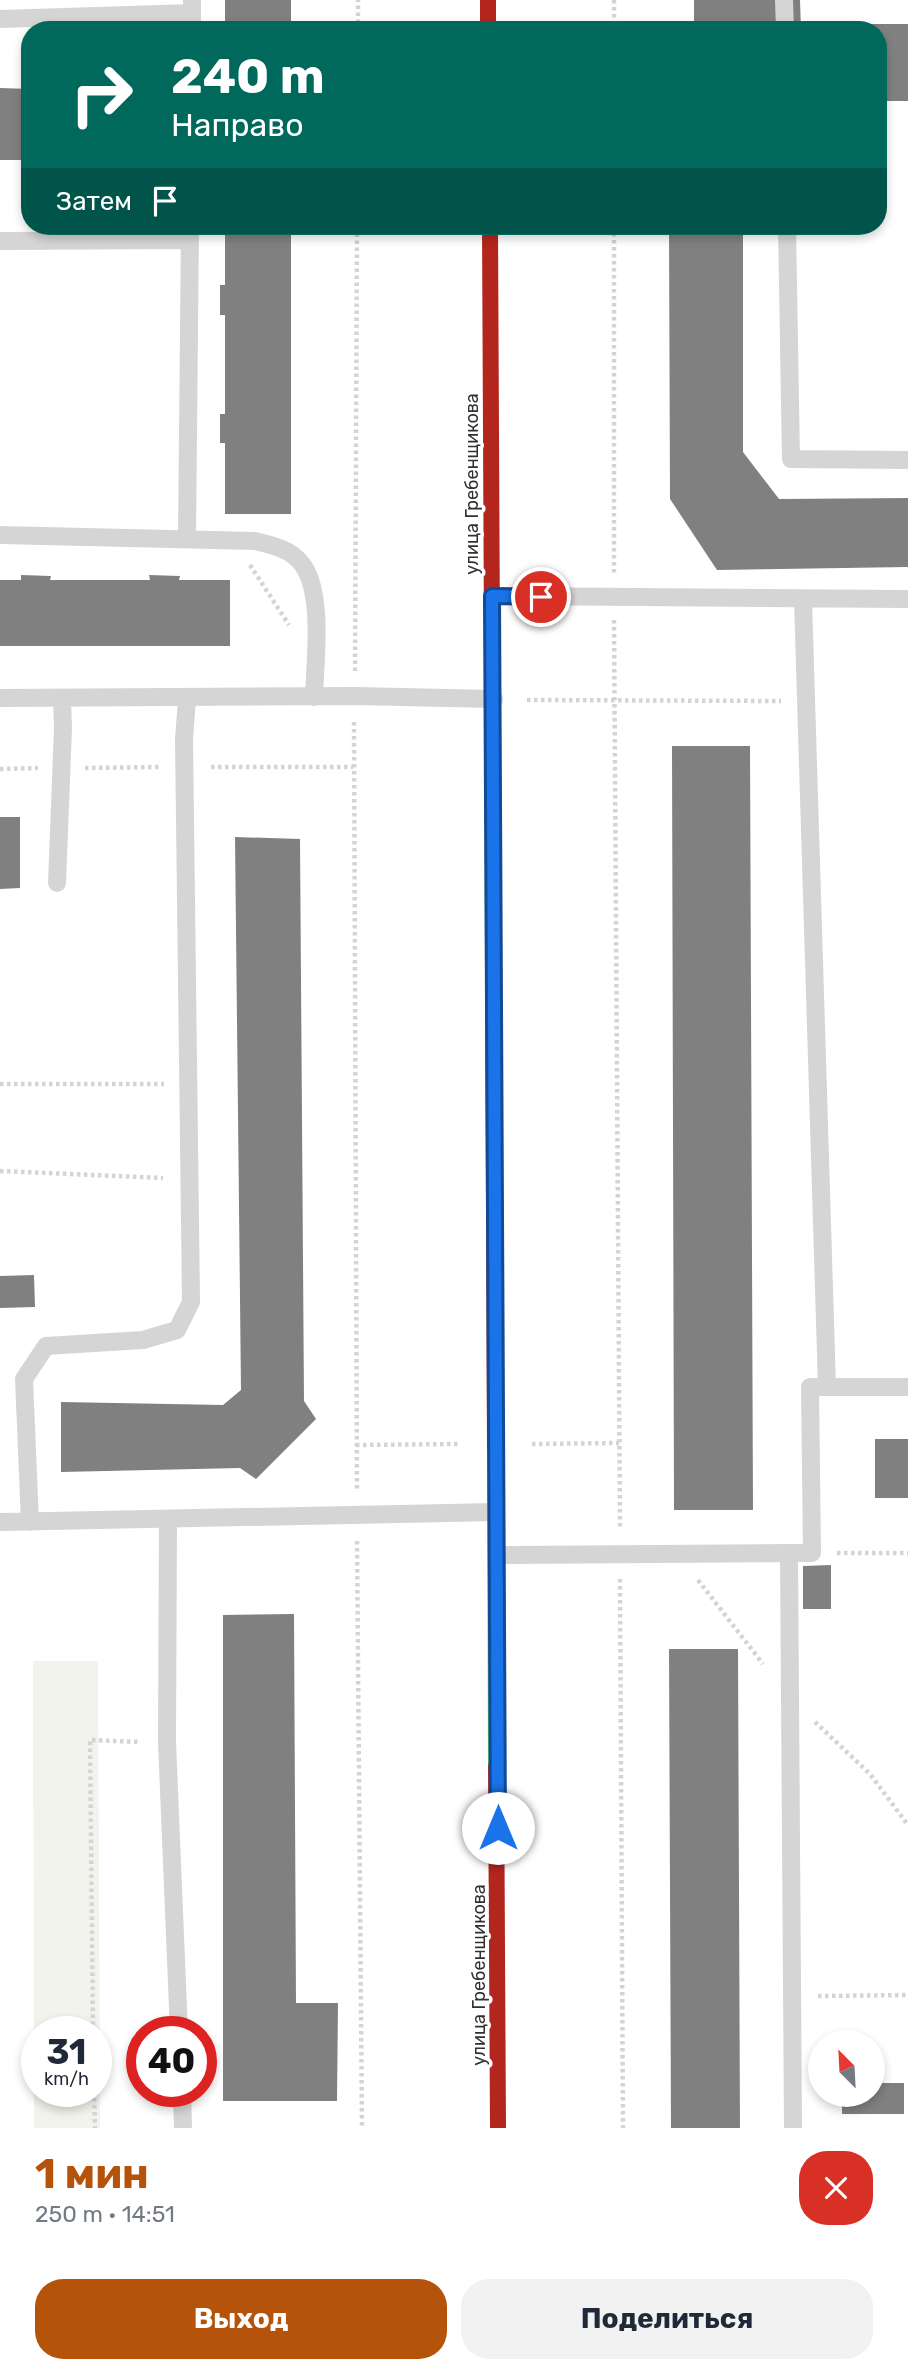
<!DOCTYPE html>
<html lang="ru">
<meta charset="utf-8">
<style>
:root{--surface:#fff;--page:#f2f2f3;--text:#1f2937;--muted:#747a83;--accent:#b45309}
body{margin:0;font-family:Rubik,sans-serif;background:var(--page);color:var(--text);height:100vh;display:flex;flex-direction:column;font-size:26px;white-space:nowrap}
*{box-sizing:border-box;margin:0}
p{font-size:23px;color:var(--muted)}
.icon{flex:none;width:38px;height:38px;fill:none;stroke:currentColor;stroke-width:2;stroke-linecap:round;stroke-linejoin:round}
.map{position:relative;height:2128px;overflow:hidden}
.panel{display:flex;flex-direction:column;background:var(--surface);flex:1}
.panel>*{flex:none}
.guide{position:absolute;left:21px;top:21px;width:866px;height:214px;border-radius:28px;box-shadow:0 4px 10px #0003;background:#00695c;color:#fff;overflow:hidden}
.needle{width:46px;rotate:336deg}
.tools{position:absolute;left:808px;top:2030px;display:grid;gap:14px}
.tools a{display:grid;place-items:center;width:77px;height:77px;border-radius:50%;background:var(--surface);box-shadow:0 4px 10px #0003;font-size:35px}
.speed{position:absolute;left:21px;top:2016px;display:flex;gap:14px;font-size:35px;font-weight:700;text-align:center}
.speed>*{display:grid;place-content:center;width:91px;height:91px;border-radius:50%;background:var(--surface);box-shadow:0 4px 10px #0003;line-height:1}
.speed small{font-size:18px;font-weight:400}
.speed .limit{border:10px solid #d22;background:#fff;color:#111}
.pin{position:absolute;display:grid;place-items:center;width:60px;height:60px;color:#fff;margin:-30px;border:4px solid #fff;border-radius:50%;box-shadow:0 2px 7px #0007}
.me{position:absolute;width:77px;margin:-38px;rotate:0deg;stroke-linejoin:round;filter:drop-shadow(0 0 5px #0008)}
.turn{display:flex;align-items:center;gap:24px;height:147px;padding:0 35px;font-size:32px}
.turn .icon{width:91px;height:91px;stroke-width:2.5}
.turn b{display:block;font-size:49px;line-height:60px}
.then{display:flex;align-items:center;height:66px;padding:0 35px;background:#0003;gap:14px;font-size:26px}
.round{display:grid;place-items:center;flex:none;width:74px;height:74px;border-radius:28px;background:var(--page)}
.head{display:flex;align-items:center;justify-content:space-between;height:119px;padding:0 35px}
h1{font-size:42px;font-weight:700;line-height:52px;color:var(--accent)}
.action{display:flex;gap:14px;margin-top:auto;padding:14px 35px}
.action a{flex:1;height:80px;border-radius:28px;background:var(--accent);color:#fff;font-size:28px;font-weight:700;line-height:80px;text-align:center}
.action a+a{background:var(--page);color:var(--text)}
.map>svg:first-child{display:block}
.green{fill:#f1f3ec;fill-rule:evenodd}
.building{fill:#808080}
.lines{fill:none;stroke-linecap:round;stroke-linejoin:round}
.path{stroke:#d4d4d4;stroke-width:4.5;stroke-dasharray:3.5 3.5;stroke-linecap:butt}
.lane{stroke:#d5d5d5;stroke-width:18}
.fast{stroke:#63d668;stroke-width:16}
.jam{stroke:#b3261e;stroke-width:16}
.route-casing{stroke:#114b97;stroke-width:18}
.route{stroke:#1a73e8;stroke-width:12}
.labels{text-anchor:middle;stroke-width:7;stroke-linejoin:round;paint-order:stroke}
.street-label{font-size:18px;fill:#313131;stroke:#fff}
</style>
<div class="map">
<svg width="908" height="2128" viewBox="0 0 908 2128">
<rect width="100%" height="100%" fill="#fff"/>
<!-- green -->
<path class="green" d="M33,1661H98L100,2128H34ZM37,2032H96V2091H37Z"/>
<!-- building -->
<path class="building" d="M225,0H291V30H220V24L225,25Z
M694,0H800L801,30H694Z
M868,24H908V101H878V30H868Z
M0,88L30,89V160H0Z
M225,226H291V514H225V443H220V414H225V315H220V285H225Z
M669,226H743V452L779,499L908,498V567L717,570L670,499Z
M21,575L51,576L50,580H150L149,575L180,576L179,580H230V646H0V580H21Z
M672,746H750L753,1510H674Z
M0,817H20V888L0,889Z
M235,837L300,839L304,1401L316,1419L256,1479L240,1468L61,1472V1402L223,1405L241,1390Z
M34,1275L35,1307L0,1308V1276Z
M875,1439H908V1498H875Z
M831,1565V1609H803V1566Z
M294,1614L296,2003H338L337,2101H223V1615Z
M669,1649H738L740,2128H671Z
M873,2083H904V2114H842V2095H873Z"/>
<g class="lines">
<!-- path -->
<path class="path" d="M614,0V30
M358,30V0
M614,226V573
M250,565L289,625
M614,620L620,1529
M355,671L357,226
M527,700L781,701
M354,722L357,1490
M211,767H353
M85,768L160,767
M0,769L38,768
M0,1084H164
M0,1171L163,1178
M532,1444L619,1443
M356,1445L460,1444
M357,1541L362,2128
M837,1553H908
M620,1579L623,2128
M698,1580L763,1664
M815,1722L870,1774L908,1825
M818,1996L908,1995
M93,2032L90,1740L141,1742
M94,2091L95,2128"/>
<!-- lane -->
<path class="lane" d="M784,0L785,30
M0,19L192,13
M192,30V0
M787,226L791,459L908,460
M0,241L190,240
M0,535L255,541C272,545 291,549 302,564C324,593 315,661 314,697
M187,539L190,226
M492,596L908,599
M803,600L827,1387
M0,698L355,696L494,699
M57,883L63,728L62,698
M168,1521L167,1742L179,2032
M0,1522L496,1512
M30,1522L24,1379L46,1346L143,1340L177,1330L191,1302L184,739L187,699
M789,1553H812L810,1387H908
M497,1555L789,1553L793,2128
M182,2091L183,2128"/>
<!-- fast -->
<path class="fast" d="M492,639L493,960
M495,1447L496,1767"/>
<!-- jam -->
<path class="jam" d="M488,0V30
M490,226L492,639
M493,960L495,1447
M496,1767L498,2128"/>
</g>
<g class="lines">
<!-- route casing -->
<g class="route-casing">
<path id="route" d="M498,1828L492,596L541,597"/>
</g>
<!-- route -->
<use href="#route" class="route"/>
</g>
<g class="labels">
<!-- street labels -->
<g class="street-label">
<text transform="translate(472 484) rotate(-90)" y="6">улица Гребенщикова</text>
<text transform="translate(479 1975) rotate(-90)" y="6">улица Гребенщикова</text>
</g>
</g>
</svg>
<div class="tools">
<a><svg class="needle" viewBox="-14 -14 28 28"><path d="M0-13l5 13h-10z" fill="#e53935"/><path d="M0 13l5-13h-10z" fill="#747a83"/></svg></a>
</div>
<div class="speed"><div>31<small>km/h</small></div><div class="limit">40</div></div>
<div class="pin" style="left:541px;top:597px;background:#d93025"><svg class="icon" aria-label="arrive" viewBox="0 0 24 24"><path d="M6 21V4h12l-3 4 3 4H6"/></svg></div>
<svg class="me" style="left:498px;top:1828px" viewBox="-20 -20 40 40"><circle r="19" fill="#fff"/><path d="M0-13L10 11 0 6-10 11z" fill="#1a73e8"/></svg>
<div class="guide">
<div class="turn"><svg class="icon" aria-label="right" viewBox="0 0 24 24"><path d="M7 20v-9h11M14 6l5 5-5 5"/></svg><div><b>240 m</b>Направо</div></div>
<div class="then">Затем<svg class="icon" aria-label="arrive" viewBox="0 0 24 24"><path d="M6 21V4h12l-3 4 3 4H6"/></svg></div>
</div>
</div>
<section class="panel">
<div class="head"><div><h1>1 мин</h1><p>250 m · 14:51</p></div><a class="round" style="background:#d93025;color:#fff"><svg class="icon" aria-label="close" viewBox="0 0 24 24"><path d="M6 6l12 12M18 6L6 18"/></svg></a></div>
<div class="action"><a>Выход</a><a>Поделиться</a></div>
</section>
